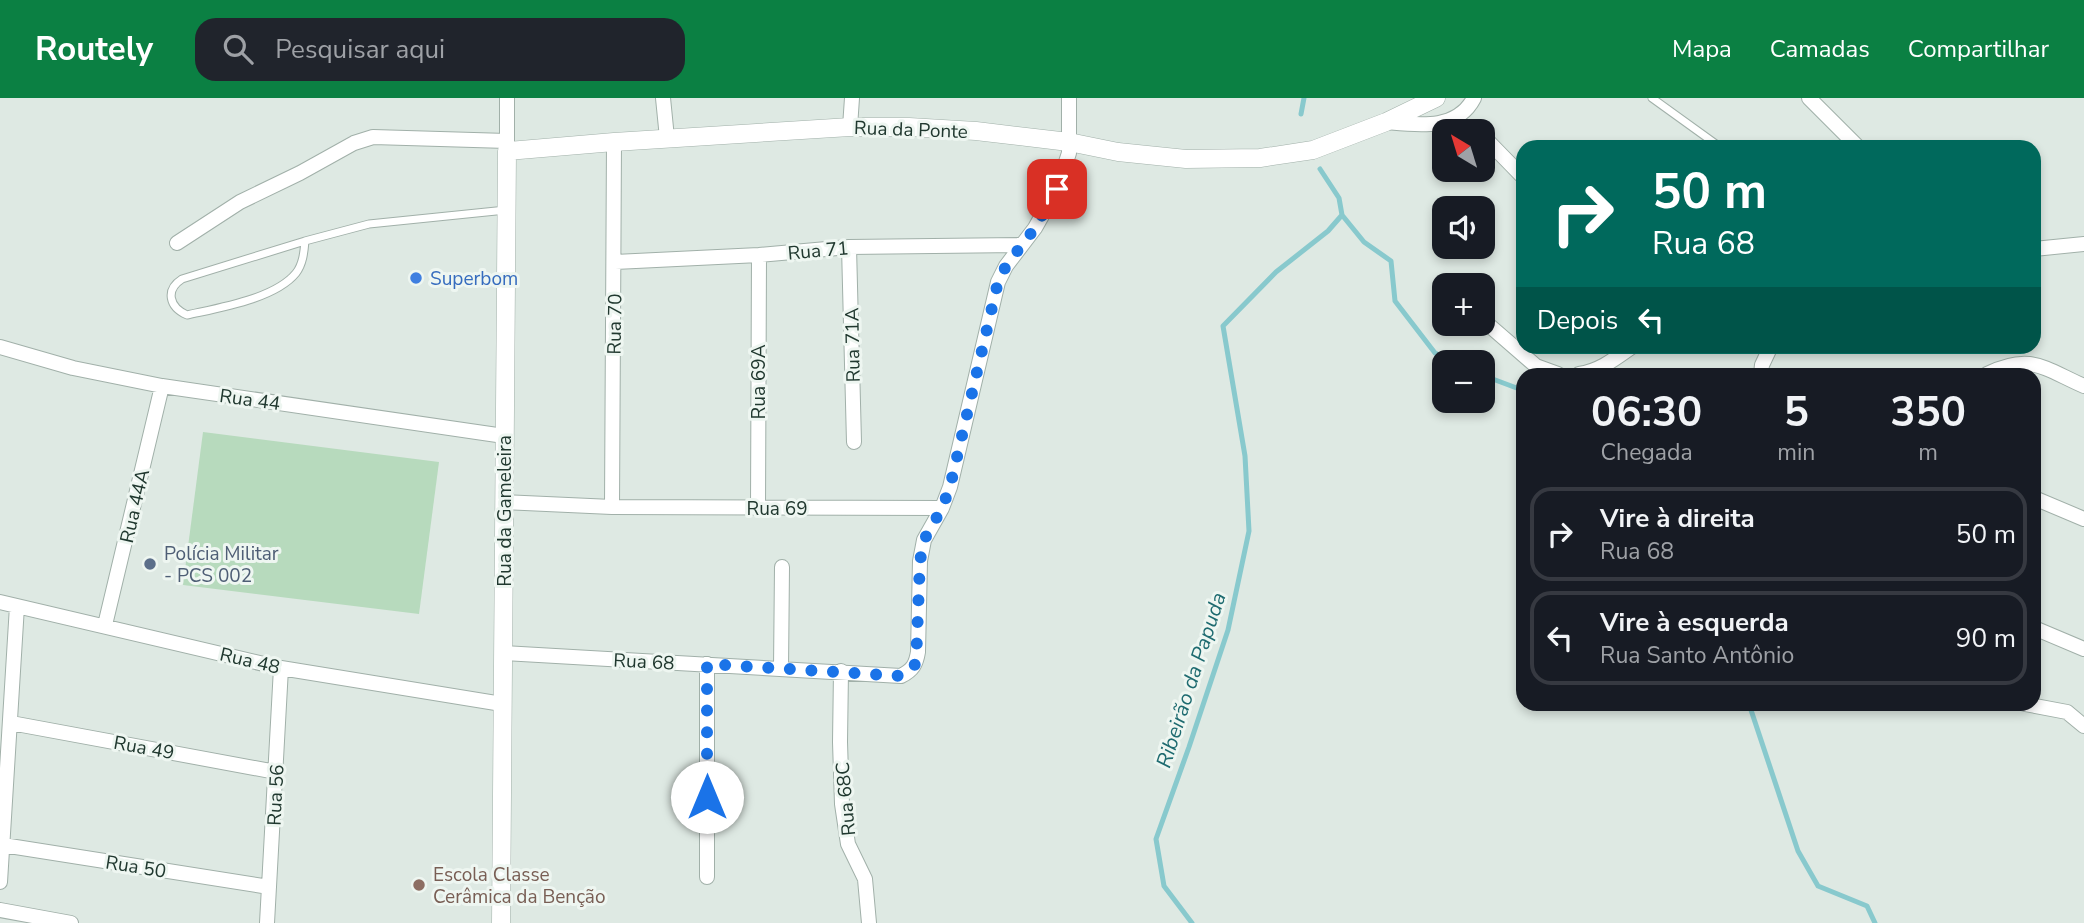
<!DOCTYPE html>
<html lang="pt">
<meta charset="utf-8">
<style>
:root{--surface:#171b24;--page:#20242c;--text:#f1f3f6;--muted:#9ea1a6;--line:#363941;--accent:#0b8043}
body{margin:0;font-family:"Nunito Sans",sans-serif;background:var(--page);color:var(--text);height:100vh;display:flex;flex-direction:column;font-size:26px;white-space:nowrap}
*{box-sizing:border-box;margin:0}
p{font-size:23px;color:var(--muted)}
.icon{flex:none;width:38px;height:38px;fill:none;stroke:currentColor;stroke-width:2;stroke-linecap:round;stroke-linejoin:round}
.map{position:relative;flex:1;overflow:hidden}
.sheet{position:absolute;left:1516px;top:270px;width:525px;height:343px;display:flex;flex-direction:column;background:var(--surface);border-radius:21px;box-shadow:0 4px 10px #0003}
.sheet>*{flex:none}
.banner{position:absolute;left:1516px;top:42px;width:525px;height:214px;border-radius:21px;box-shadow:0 4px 10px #0003;background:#00695c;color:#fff;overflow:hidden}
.needle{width:46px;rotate:322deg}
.tools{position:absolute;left:1432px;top:21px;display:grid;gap:14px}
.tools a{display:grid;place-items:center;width:63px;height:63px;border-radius:14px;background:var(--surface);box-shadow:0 4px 10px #0003;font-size:35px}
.pin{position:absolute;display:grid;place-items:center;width:60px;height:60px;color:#fff;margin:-30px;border-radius:14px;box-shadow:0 4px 10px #0006}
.me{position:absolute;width:77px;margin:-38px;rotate:0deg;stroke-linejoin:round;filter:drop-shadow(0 0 5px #0008)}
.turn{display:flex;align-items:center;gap:24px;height:147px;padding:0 21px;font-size:32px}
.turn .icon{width:91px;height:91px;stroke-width:2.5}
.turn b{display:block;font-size:49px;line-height:60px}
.then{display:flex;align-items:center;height:66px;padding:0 21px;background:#0003;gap:14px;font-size:26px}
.eta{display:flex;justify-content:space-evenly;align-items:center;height:119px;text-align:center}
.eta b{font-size:42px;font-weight:700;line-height:49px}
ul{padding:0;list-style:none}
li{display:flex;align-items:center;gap:21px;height:94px;margin:0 14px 10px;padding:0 7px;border:4px solid var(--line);border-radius:21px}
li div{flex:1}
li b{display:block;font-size:26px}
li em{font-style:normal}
header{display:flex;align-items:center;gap:42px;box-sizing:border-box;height:98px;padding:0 35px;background:var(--accent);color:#fff}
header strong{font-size:33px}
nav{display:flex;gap:38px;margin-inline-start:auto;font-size:24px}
.search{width:490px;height:63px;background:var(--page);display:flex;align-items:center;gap:18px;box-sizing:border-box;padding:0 24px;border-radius:21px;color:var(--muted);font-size:26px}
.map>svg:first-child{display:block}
.green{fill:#b7dabd}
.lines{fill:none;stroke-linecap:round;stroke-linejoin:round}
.stream{stroke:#88c9cd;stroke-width:5}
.service-casing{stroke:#a1b0a9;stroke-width:9}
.minor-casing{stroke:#a1b0a9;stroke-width:16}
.tertiary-casing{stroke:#a1b0a9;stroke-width:19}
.service{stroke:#fff;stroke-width:7}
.minor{stroke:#fff;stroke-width:14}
.tertiary{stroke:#fff;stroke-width:18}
.route{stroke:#1a73e8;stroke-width:12;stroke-dasharray:0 21.6}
.shop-dot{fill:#3f7fe0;stroke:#eef6f1;stroke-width:2.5}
.service-dot{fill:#5c6f8a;stroke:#eef6f1;stroke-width:2.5}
.education-dot{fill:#8d6e63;stroke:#eef6f1;stroke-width:2.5}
.labels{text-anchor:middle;stroke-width:6;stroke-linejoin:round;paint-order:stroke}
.street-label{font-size:19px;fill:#20382f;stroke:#eef6f1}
.shop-label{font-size:19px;fill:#366cbe;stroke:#eef6f1;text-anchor:start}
.service-label{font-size:19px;fill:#4e5e75;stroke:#eef6f1;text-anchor:start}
.education-label{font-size:19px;fill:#785e54;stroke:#eef6f1;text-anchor:start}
.water-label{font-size:21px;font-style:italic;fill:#1e6b70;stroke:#eef6f1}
</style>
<header>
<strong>Routely</strong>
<div class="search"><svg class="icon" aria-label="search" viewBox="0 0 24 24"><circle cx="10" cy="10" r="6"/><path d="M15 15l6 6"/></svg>Pesquisar aqui</div>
<nav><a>Mapa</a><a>Camadas</a><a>Compartilhar</a></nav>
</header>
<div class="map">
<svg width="2084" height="825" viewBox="0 0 2084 825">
<rect width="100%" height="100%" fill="#dee9e3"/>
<!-- green -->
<path class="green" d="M203,334L439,364L419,516L183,487Z"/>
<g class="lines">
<!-- stream -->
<path class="stream" d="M1301,16L1304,0
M1320,71L1339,100L1342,117L1364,144L1391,163L1395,203L1435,255L1454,264
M1482,277L1522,292
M1749,606L1798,753L1818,788L1867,808L1875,825
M1192,825L1164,788L1156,741L1189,649L1228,532L1249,433L1245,358L1223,228L1276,174L1328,133L1342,117"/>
<!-- service casing -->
<g class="service-casing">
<path id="service" d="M1652,0L1720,49
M305,143C304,154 303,166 296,175C275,201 218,210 187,217C169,209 165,192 182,181L305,143L369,126L506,112"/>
</g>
<!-- minor casing -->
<g class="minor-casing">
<path id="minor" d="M507,0V52
M663,0L667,40
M1809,0L1858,49
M1386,24C1418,27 1457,33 1474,0
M850,29L852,0
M1482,37L1522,78
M177,145L240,104L300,75L354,45L373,39L507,43
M849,149L854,344
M2034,151L2084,146
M615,164L759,157L849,149L1022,147
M1483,222L1536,268L1558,276
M0,249L73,270L162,288L504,338
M1579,276C1600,273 1616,260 1633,248
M1761,276L1762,267L1771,248
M1987,276C2031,255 2043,270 2084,288
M2034,400L2084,421
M503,404L612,409L942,410
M612,409L614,44
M758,410L759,157
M0,504L281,570L502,606
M105,527L162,288
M2034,530L2084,551
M504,555L901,578C913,572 916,566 918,554L920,463L924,442L942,410L950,389L998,184L1006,168L1035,130L1057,91L1069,55V0
M707,566V779
M781,570L782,469
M841,573L840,644L842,706L848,746L865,781L869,825
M2025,606L2067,614L2084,628
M11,625L276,674
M3,747L269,789
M0,784L17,508
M0,812L71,825
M267,825L281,570"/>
</g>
<!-- tertiary casing -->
<g class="tertiary-casing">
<path id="tertiary" d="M501,825L507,53L614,44L850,29H909L976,33L1069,44L1118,54L1186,61L1260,60L1313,52L1386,24L1436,0"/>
</g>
<!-- service -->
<use href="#service" class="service"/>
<!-- minor -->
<use href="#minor" class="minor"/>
<!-- tertiary -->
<use href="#tertiary" class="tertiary"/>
</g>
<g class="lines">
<!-- route -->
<path class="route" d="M707,699V566L901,578L909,574L916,565L920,463L924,442L942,410L950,389L998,184L1006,168L1035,130L1057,91"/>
</g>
<!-- markers -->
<circle class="shop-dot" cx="416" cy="180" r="7"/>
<circle class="service-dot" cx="150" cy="466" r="7"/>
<circle class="education-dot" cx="419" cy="787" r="7"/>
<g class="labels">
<!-- street labels -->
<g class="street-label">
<text transform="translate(911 31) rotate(2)" y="7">Rua da Ponte</text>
<text transform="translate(818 152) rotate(-5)" y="7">Rua 71</text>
<text transform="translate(614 226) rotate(-89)" y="7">Rua 70</text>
<text transform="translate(852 247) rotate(-91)" y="7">Rua 71A</text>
<text transform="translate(758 284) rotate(-90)" y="7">Rua 69A</text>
<text transform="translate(250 301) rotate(8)" y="7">Rua 44</text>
<text transform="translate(134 408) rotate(-77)" y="7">Rua 44A</text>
<text x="777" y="417">Rua 69</text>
<text transform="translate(504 413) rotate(-90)" y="7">Rua da Gameleira</text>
<text transform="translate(250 562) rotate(13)" y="7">Rua 48</text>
<text transform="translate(644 563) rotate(3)" y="7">Rua 68</text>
<text transform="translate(144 649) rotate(10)" y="7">Rua 49</text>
<text transform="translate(275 697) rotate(-87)" y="7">Rua 56</text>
<text transform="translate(845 701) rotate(-95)" y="7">Rua 68C</text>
<text transform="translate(136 768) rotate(9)" y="7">Rua 50</text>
</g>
<!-- shop labels -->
<g class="shop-label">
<text x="430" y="187">Superbom</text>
</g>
<!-- service labels -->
<g class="service-label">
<text x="164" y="462">Polícia Militar<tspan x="164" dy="22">- PCS 002</tspan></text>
</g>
<!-- education labels -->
<g class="education-label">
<text x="433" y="783">Escola Classe<tspan x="433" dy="22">Cerâmica da Benção</tspan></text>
</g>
<!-- water labels -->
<g class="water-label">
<text transform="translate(1191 582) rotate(-72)" y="7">Ribeirão da Papuda</text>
</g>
</g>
</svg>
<div class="tools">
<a><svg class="needle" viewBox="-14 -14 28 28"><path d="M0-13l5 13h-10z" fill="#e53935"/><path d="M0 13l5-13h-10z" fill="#9ea1a6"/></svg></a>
<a><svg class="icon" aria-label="sound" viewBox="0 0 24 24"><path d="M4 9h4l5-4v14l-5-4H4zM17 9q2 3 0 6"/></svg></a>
<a>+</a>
<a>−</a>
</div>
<div class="pin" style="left:1057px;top:91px;background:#d93025"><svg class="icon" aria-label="arrive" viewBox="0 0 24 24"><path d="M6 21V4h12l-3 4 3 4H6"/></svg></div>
<svg class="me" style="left:707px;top:699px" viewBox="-20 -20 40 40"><circle r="19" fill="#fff"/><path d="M0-13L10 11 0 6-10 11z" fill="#1a73e8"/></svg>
<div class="banner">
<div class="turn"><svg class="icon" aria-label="right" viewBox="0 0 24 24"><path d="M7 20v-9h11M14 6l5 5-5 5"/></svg><div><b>50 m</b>Rua 68</div></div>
<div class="then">Depois<svg class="icon" aria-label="left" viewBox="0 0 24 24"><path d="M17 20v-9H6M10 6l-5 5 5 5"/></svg></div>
</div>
<section class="sheet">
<div class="eta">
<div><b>06:30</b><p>Chegada</p></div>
<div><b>5</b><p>min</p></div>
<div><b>350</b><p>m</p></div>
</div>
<ul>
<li><svg class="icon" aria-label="right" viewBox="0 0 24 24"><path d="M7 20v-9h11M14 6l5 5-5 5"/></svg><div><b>Vire à direita</b><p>Rua 68</p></div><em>50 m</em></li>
<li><svg class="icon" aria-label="left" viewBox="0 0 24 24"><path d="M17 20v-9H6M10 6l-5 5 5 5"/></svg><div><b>Vire à esquerda</b><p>Rua Santo Antônio</p></div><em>90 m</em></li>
</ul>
</section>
</div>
